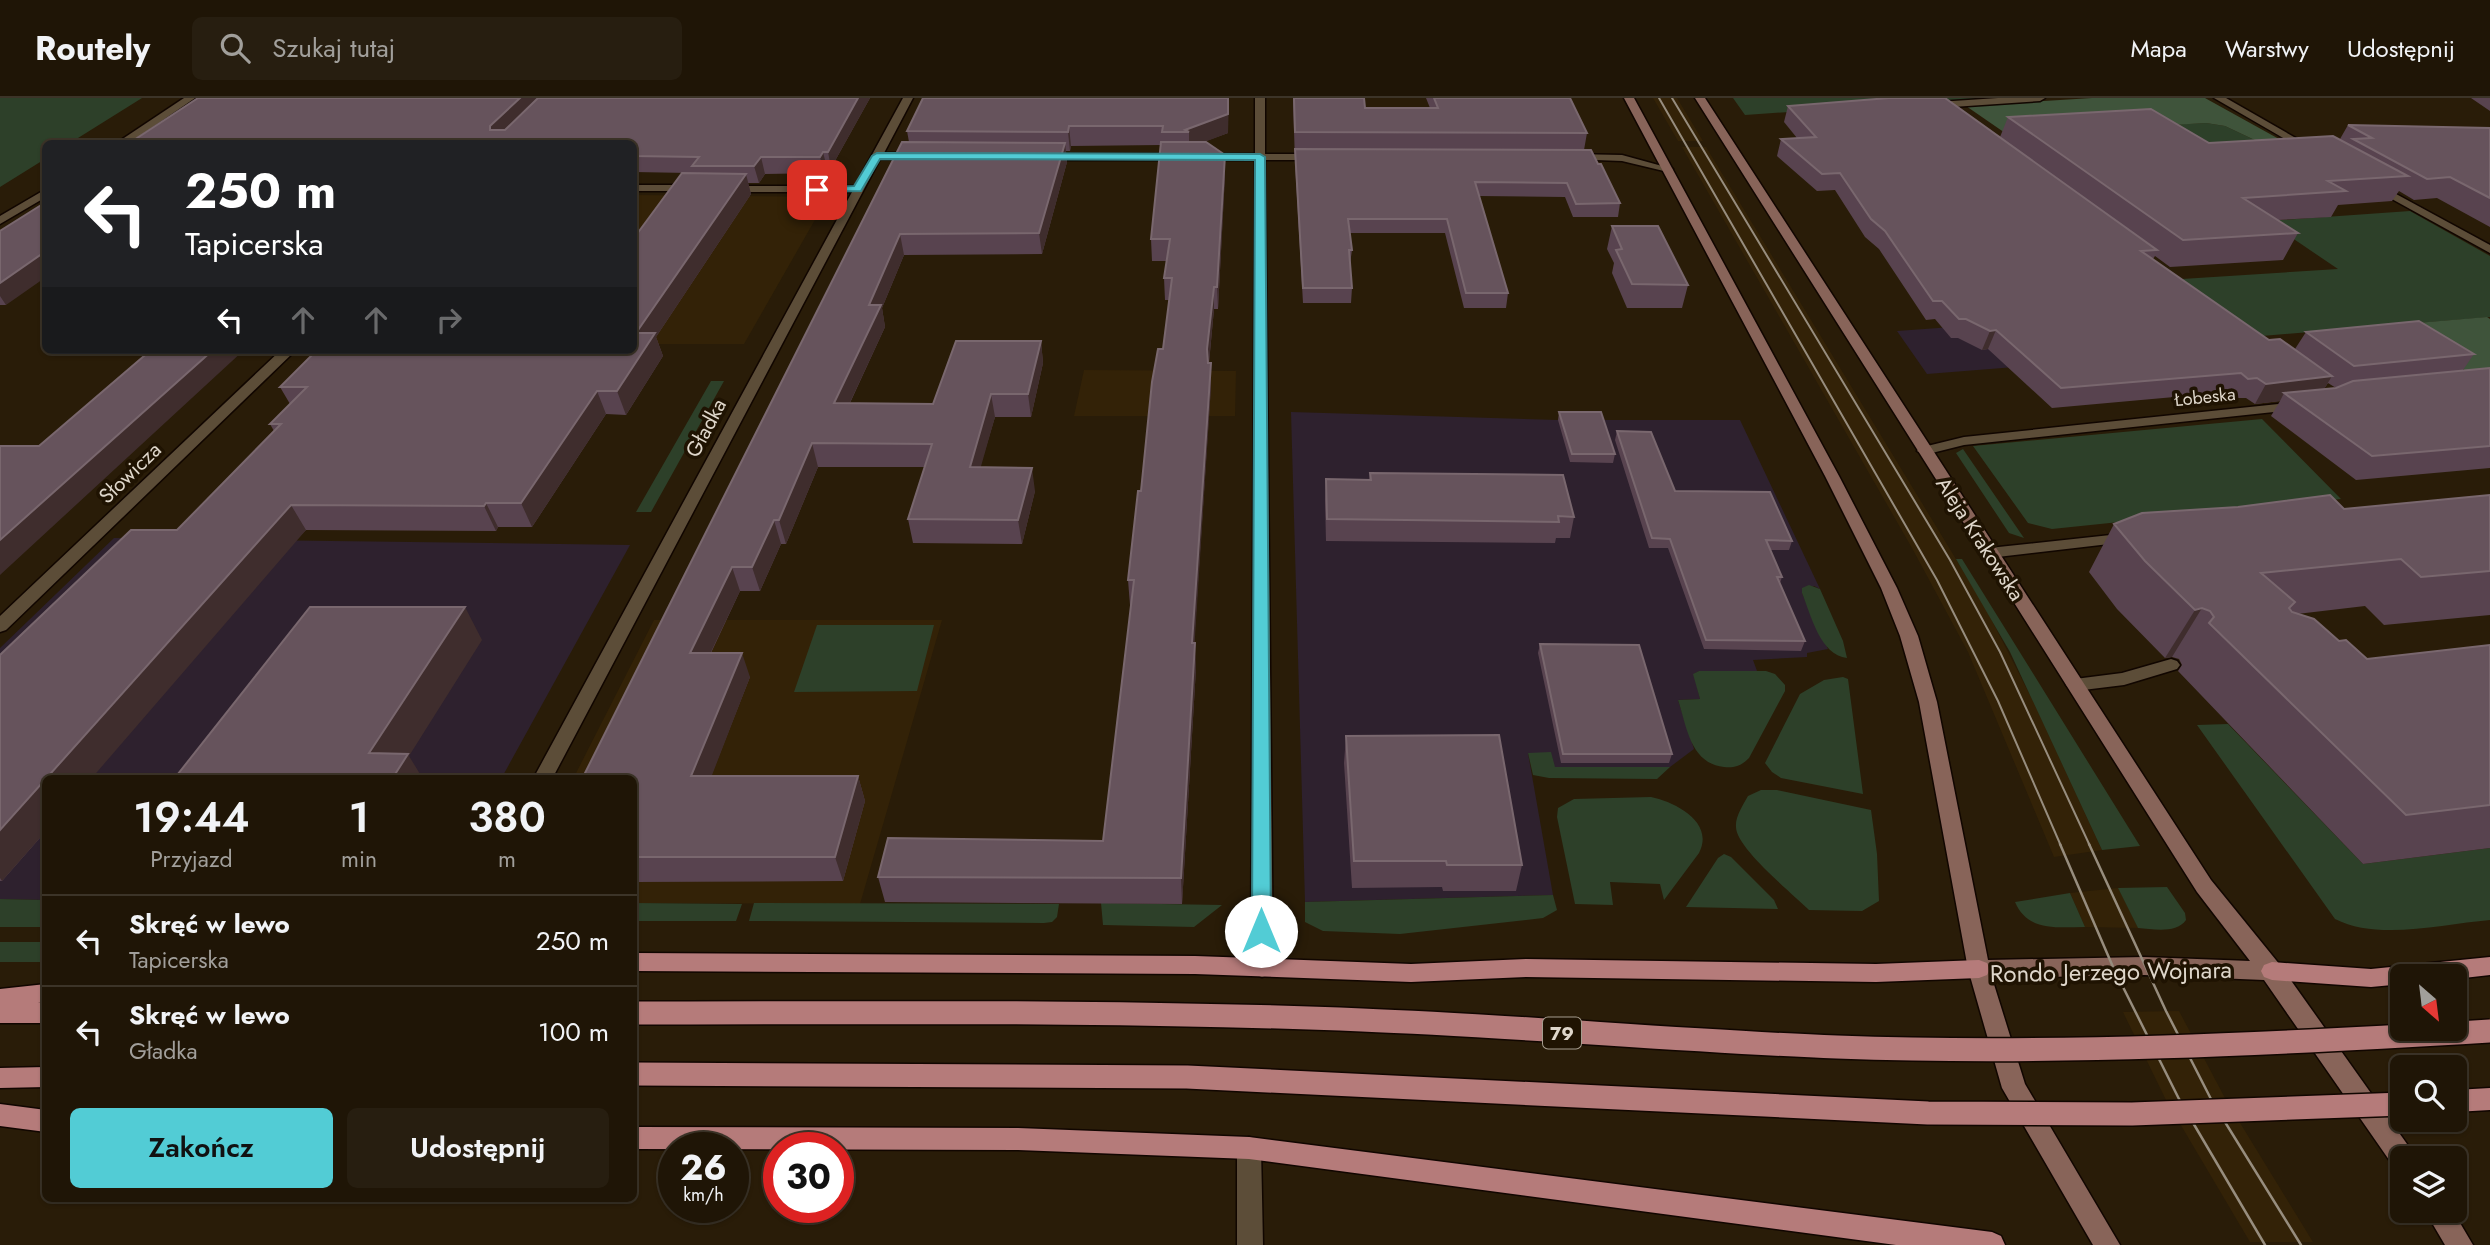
<!DOCTYPE html>
<html lang="pl">
<meta charset="utf-8">
<style>
:root{--surface:#1f1506;--page:#271e10;--text:#f1f3f6;--muted:#a19f9b;--line:#3c3428;--accent:#52ccd5}
body{margin:0;font-family:Jost,sans-serif;background:var(--page);color:var(--text);height:100vh;display:flex;flex-direction:column;font-size:26px;white-space:nowrap}
*{box-sizing:border-box;margin:0}
p{font-size:23px;color:var(--muted)}
.icon{flex:none;width:38px;height:38px;fill:none;stroke:currentColor;stroke-width:2;stroke-linecap:round;stroke-linejoin:round}
.map{position:relative;flex:1;overflow:hidden}
.details{position:absolute;left:42px;top:677px;width:595px;height:427px;display:flex;flex-direction:column;background:var(--surface);border-radius:10px;box-shadow:0 2px 5px #0004,0 0 0 2px var(--line)}
.details>*{flex:none}
.banner{position:absolute;left:42px;top:42px;width:595px;height:214px;border-radius:10px;box-shadow:0 2px 5px #0004,0 0 0 2px var(--line);background:#202124;color:#fff;overflow:hidden}
.needle{width:46px;rotate:152deg}
.controls{position:absolute;left:2390px;top:866px;display:grid;gap:14px}
.controls a{display:grid;place-items:center;width:77px;height:77px;border-radius:10px;background:var(--surface);box-shadow:0 2px 5px #0004,0 0 0 2px var(--line);font-size:35px}
.speed{position:absolute;left:658px;top:1034px;display:flex;gap:14px;font-size:35px;font-weight:700;text-align:center}
.speed>*{display:grid;place-content:center;width:91px;height:91px;border-radius:50%;background:var(--surface);box-shadow:0 2px 5px #0004,0 0 0 2px var(--line);line-height:1}
.speed small{font-size:18px;font-weight:400}
.speed .limit{border:10px solid #d22;background:#fff;color:#111}
.pin{position:absolute;display:grid;place-items:center;width:60px;height:60px;color:#fff;margin:-30px;border-radius:14px;box-shadow:0 4px 10px #0006}
.me{position:absolute;width:77px;margin:-38px;rotate:0deg;stroke-linejoin:round;filter:drop-shadow(0 0 5px #0008)}
.turn{display:flex;align-items:center;gap:24px;height:147px;padding:0 28px;font-size:32px}
.turn .icon{width:91px;height:91px;stroke-width:2.5}
.turn b{display:block;font-size:49px;line-height:60px}
.lanes{display:flex;align-items:center;height:66px;padding:0 28px;background:#0003;justify-content:center;gap:35px;direction:ltr}
.lanes .off{opacity:.35}
.eta{display:flex;justify-content:space-evenly;align-items:center;height:119px;text-align:center}
.eta b{font-size:42px;font-weight:600;line-height:49px}
.primary-button{display:flex;gap:14px;margin-top:auto;padding:14px 28px}
.primary-button a{flex:1;height:80px;border-radius:10px;background:var(--accent);color:#111;font-size:28px;font-weight:600;line-height:80px;text-align:center}
.primary-button a+a{background:var(--page);color:var(--text)}
ul{padding:0;list-style:none}
li{display:flex;align-items:center;gap:21px;height:91px;padding:0 28px;border-top:2px solid var(--line)}
li div{flex:1}
li b{display:block;font-size:26px}
li em{font-style:normal}
header{display:flex;align-items:center;gap:42px;box-sizing:border-box;height:98px;padding:0 35px;background:var(--surface);border-bottom:2px solid var(--line)}
header strong{font-size:33px}
nav{display:flex;gap:38px;margin-inline-start:auto;font-size:24px}
.search{width:490px;height:63px;background:var(--page);display:flex;align-items:center;gap:18px;box-sizing:border-box;padding:0 24px;border-radius:10px;color:var(--muted);font-size:26px}
.map>svg:first-child{display:block}
.commercial{fill:#2e212e}
.built{fill:#332207}
.green{fill:#2d4029}
.forest{fill:#3f543b}
.lines{fill:none;stroke-linecap:round;stroke-linejoin:round}
.lane-casing{stroke:#110600;stroke-width:3}
.street-casing{stroke:#110600;stroke-width:3}
.secondary-casing{stroke:#110600;stroke-width:3}
.primary-casing{stroke:#110600;stroke-width:3}
.lane{fill:#5c4d38;fill-rule:evenodd}
.street{fill:#5c4d38;fill-rule:evenodd}
.secondary{fill:#886459;fill-rule:evenodd}
.primary{fill:#b57b7a;fill-rule:evenodd}
.tram-far1{stroke:#978d7e;stroke-width:2}
.tram{stroke:#978d7e;stroke-width:2.5}
.primary-bridge-casing{stroke:#110600;stroke-width:26;stroke-linecap:butt}
.primary-bridge{stroke:#b57b7a;stroke-width:23}
.wall{fill:#58434f;fill-rule:evenodd}
.shaded-wall{fill:#3f2d2d}
.building{fill:#66535c;stroke:#79676e;stroke-width:2}
.route{fill:#52ccd5;stroke:#35858a;stroke-width:2}
.labels{text-anchor:middle;stroke-width:7;stroke-linejoin:round;paint-order:stroke}
.far-street-label{font-size:18px;fill:#ded6ca;stroke:#1f1302}
.shield{fill:#1f1302;stroke:#a59c8e;stroke-width:2}
.shield-label{font-size:19px;font-weight:bold;fill:#ded6ca}
.street-label{font-size:21px;fill:#ded6ca;stroke:#1f1302}
.near-street-label{font-size:24px;fill:#ded6ca;stroke:#1f1302}
</style>
<header>
<strong>Routely</strong>
<div class="search"><svg class="icon" aria-label="search" viewBox="0 0 24 24"><circle cx="10" cy="10" r="6"/><path d="M15 15l6 6"/></svg>Szukaj tutaj</div>
<nav><a>Mapa</a><a>Warstwy</a><a>Udostępnij</a></nav>
</header>
<div class="map">
<svg width="2490" height="1147" viewBox="0 0 2490 1147">
<rect width="100%" height="100%" fill="#291c08"/>
<!-- commercial -->
<path class="commercial" d="M2089,219L2127,260L1927,276L1897,233Z
M1291,314L1558,322H1740L1820,491L1814,488L1802,495L1828,551L1807,555V559L1753,562L1757,573H1699L1694,576L1700,601L1678,602L1694,651L1670,669H1554L1528,655L1553,797L1305,804Z
M114,440L630,447L501,681H46L45,802L0,801V550Z"/>
<!-- built -->
<path class="built" d="M1653,0H1677L1703,43H1678Z
M1682,49H1706L1985,509L2035,607L2102,752L2054,759L1968,554L1912,450Z
M634,97L828,99L744,246H634Z
M1084,272L1236,273L1235,318H1074Z
M654,522H942L860,806L634,805V681H573Z
M2118,790L2138,830L2085,829L2070,795Z
M2179,913L2226,1002L2313,1144H2250L2166,1002L2123,914Z"/>
<!-- green -->
<path class="green" d="M0,0H142L70,45L46,46L45,61L0,89Z
M1733,0H1991L1745,17Z
M2206,25L2225,28L2278,53L2196,59L2147,28Z
M2410,113L2490,158V219L2262,238L2182,181L2338,171L2267,123Z
M711,283H724L651,414H636Z
M2262,321L2341,401L2052,431L2028,425L1973,348Z
M1963,351L2024,440L2009,435L1956,355Z
M1956,461H1962L2140,748L2102,752L2010,554Z
M1809,487L1820,491L1843,543L1847,560C1820,557 1811,517 1802,495V490Z
M817,527H934L917,593L794,594Z
M1699,573H1766L1775,576L1785,587V593L1749,660C1741,668 1735,670 1724,669C1690,665 1687,629 1678,602L1700,601L1693,576Z
M1843,579L1848,581L1863,696L1781,680L1772,674L1765,665L1800,596L1824,582Z
M2228,626L2363,766L2490,750V822C2443,826 2378,843 2335,821L2197,627Z
M1551,654L1555,669H1670L1657,681L1549,680L1533,677L1528,655Z
M1761,692H1777L1871,712L1877,756L1879,803L1862,813L1809,812C1793,796 1736,750 1736,729C1735,719 1743,707 1748,698Z
M1651,699C1675,704 1715,724 1699,755L1664,802L1660,786L1610,784L1613,807L1575,806L1557,719L1558,710L1574,701Z
M1724,756L1731,759L1774,802L1778,811L1686,809L1718,760Z
M2167,789L2185,815L2186,822C2176,836 2153,831 2138,830L2118,790Z
M2070,795L2085,829C2057,829 2028,834 2015,804Z
M1553,797L1557,812L1543,820L1400,836L1323,833L1305,824V804Z
M0,801L45,802V829H0Z
M634,805L742,806L736,823H634Z
M754,805L1059,806L1057,819L1052,824L1044,825L749,823Z
M1101,805L1222,807L1194,829L1103,827Z
M0,844H45V864H0Z"/>
<!-- forest -->
<path class="forest" d="M2092,0H2205L2299,52L2278,53L2225,28L2206,25L2008,37L1966,8Z
M2487,219L2490,221V277L2474,278L2393,227Z"/>
<g class="lines">
<!-- lane casing -->
<g class="lane-casing">
<path id="lane" d="M2171,561L2177,563L2180,567L2177,571L2124,587L2075,593L2066,587L2075,581L2122,575Z"/>
</g>
<!-- street casing -->
<g class="street-casing">
<path id="street" d="M184,0H195L128,46H115Z
M903,0H913L884,55H919L924,58L919,61H880L552,681H533L852,94H728L723,91L728,88H855Z
M1255,0H1265V56H1318L1323,59L1318,62H1265L1273,870L1270,876L1262,879L1254,876L1251,870L1255,62H1045L1040,59L1045,56H1255Z
M1998,0H2045L2040,3L1938,10L1933,7L1938,4Z
M2214,0H2226L2315,51L2306,53Z
M1573,56L1622,57L1673,71L1668,74L1622,63L1569,61L1568,59Z
M2374,84L2490,147V155L2370,89L2369,87Z
M634,87H693L698,90L693,93H634Z
M46,91V99L0,126V118Z
M281,252H296L6,532L0,534V518Z
M2297,304L2304,308L2302,311L1964,347L1924,357L1917,353L1919,350L1964,339Z
M2129,435L2135,437L2137,440L2135,443L1989,460L1981,455L1989,450Z
M1249,1039L1258,1042L1261,1050L1263,1147H1237V1050L1240,1042Z"/>
</g>
<!-- secondary casing -->
<g class="secondary-casing">
<path id="secondary" d="M1624,0H1634L1839,378L1897,490L1918,538L1937,604L1988,862L2144,859L2250,863L2197,794L1695,0H1705L2211,782L2280,867L2412,1053L2415,1060H2403V1072L2394,1069L2264,882L2144,877L1992,880L2025,986L2120,1147H2093L2002,990L1968,871L1919,604L1900,538L1881,490L1825,378Z
M2425,1113H2453L2473,1147H2445Z"/>
</g>
<!-- primary casing -->
<g class="primary-casing">
<path id="primary" d="M634,855L1195,858L1411,866L1526,861L1876,866L1979,862L1987,865L1990,871L1987,877L1979,880L1876,884L1526,879L1411,884L1195,876L634,873Z
M2490,859V877L2455,881V878H2403V886L2371,889L2272,882L2264,879L2261,873L2264,867L2272,864L2371,871Z
M46,886V904L38,905H46V925H0V891Z
M46,969V989L0,990V970Z
M2490,990V1012L2455,1014V992Z
M0,1006L46,1012V1034L0,1028Z
M634,1029L1018,1030L1249,1039L1992,1134L2001,1138L2005,1147H1896L1249,1061L1018,1052L634,1051Z"/>
</g>
<!-- lane -->
<use href="#lane" class="lane"/>
<!-- street -->
<use href="#street" class="street"/>
<!-- secondary -->
<use href="#secondary" class="secondary"/>
<!-- primary -->
<use href="#primary" class="primary"/>
<!-- tram-far1 -->
<path class="tram-far1" d="M1659,0L1937,482L1998,603L2061,748
M1672,0L1950,462L2000,554L2090,748"/>
<!-- tram -->
<path class="tram" d="M2060,746L2113,869L2179,1001L2265,1147
M2089,746L2166,913L2212,1003L2301,1147"/>
<!-- primary-bridge casing -->
<g class="primary-bridge-casing">
<path id="primary-bridge" d="M634,915C877,915 1119,912 1362,922C1520,928 1679,943 1837,949C2055,957 2273,946 2490,933
M634,976L1187,979L1928,1015L2132,1016L2403,1006"/>
</g>
<!-- primary-bridge -->
<use href="#primary-bridge" class="primary-bridge"/>
</g>
<!-- wall -->
<path class="wall" d="M198,0H870L831,70H827L824,75L765,76L759,85H748L751,96L656,239L663,258L626,317L606,316L532,429H498L496,433L306,432L46,681V733L2,783H0V557L177,432L274,333L270,326L290,306L280,289L634,252L689,75L634,74V46Z
M923,0L1228,35L1203,44L1225,57V77L1218,211H1214L1209,265H1211V288L1194,545L1196,570L1182,806L885,804L878,779L1103,743L1131,507H1130L1128,482L1163,251L1169,202H1165L1164,180L1167,163H1152L1151,141L1161,47L1071,48L1070,53H1066L1067,64L1042,156L904,157L882,210L885,229L850,305L933,306L1041,243L1043,265L1031,319H995L980,369L1035,393L1022,446L913,445L908,421L925,369H818L786,446H781L760,493H740L711,555L750,579L711,678H858L865,703L843,783L634,784V681L909,44L907,33Z
M1293,0H1364L1365,10H1430L1426,0H1570L1587,35L1584,52L1598,66L1620,105L1618,119H1573L1565,99L1479,98L1508,195L1506,210H1464L1445,135H1349L1352,152L1350,166L1352,190L1351,205H1303L1295,65Z
M2471,0H2490V13Z
M1788,8L2000,39L2008,19L2209,45L2340,41L2348,27L2490,30V129L2437,100L2414,102L2399,93L2392,103L2338,107L2331,119L2278,122L2298,135L2283,162L2170,169L2155,158L2153,161L2269,242L2295,251L2306,234L2474,256L2463,272L2490,270V370L2356,382L2271,318L2280,303L2255,306L2246,300H2236L2230,294L2052,310L1988,251L1982,252L1958,240H1951L1935,221L1926,222L1879,151L1865,139L1835,92L1817,93L1777,58L1781,41L1797,40L1784,24ZM2328,285L2336,290L2324,291Z
M1612,128L1688,187L1682,210H1627L1612,175L1614,165L1607,151Z
M0,133L6,207H0Z
M1559,314L1615,356L1613,365L1570,364L1558,322Z
M1617,333L1675,393L1792,443L1789,452H1770L1782,479L1780,485L1805,543L1801,553L1704,551L1668,450H1649L1615,342Z
M1370,375L1574,419L1570,440H1556L1555,445L1326,443L1325,402L1326,381L1369,382Z
M2490,397V517L2384,527L2365,508L2297,516L2367,561L2490,547V750L2363,766L2178,573L2182,567L2179,561L2172,559L2165,560L2117,511L2089,474L2114,426L2344,411Z
M1540,546L1672,656L1669,665H1561L1538,555Z
M1346,638L1522,767L1516,793H1443L1442,789L1352,790L1344,665Z"/>
<!-- shaded-wall -->
<path class="shaded-wall" d="M520,0H542L496,44L490,32V28Z
M858,0H870L831,70L828,54Z
M1229,0L1228,35L1189,50V34L1185,32Z
M1069,28L1071,48L1070,53L1068,34Z
M1065,45L1067,64L1042,156L1039,135Z
M823,54L827,70L824,75L820,59Z
M1225,57V77L1218,211L1217,189Z
M761,59L765,76L759,85L754,68Z
M746,76L751,96L656,239L663,258L626,317L617,293L636,235Z
M900,136L904,157L882,210L885,229L839,328L834,305L869,207Z
M46,153V179L6,207L0,198V185Z
M1214,189V211L1208,274L1207,251Z
M1996,232L1988,251L1982,252L1990,233Z
M1041,243L1043,265L1031,319L1028,296Z
M213,252H244L0,477V442Z
M1211,265V288L1193,570L1192,545Z
M2332,278L2320,298L2284,295L2280,303L2255,306L2266,286Z
M597,293L606,316L532,429L521,405Z
M991,296L995,319L974,393L970,369Z
M812,345L818,369L786,446L779,422Z
M1032,370L1035,393L1022,446L1018,422Z
M486,405L498,429L496,433L484,408Z
M291,407L306,432L91,681H46Z
M774,422L781,446L760,493L752,469Z
M732,469L740,493L699,579L690,555Z
M465,509L482,542L409,658L423,681H385L369,655Z
M2202,510L2172,559L2165,560L2195,512Z
M1195,545L1196,570L1182,806L1181,780Z
M742,555L750,579L702,703L691,678Z
M858,678L865,703L843,783L835,759Z
M46,681V733L2,783L0,780V732Z"/>
<!-- building -->
<path class="building" d="M198,0H520L490,28V32H505L538,0H858L828,54H823L820,59H761L754,68H692L699,59L634,58V46H128Z
M923,0H1228V16L1185,32L1189,34H1162L1163,28H1069L1068,34L907,33Z
M1294,0H1364L1365,10H1438L1434,0H1570L1587,35L1295,34Z
M1889,0H1945L2157,152L2141,153L2269,242L2280,241L2332,278L2266,286L2257,280L2248,281L2241,275L2061,290L1996,232L1990,233L1966,221H1959L1942,203H1933L1885,133L1871,121L1840,75L1822,76L1781,41L1816,39L1788,8Z
M2151,11L2209,45L2333,38L2408,78L2328,83L2346,93L2243,100L2298,135L2183,142L2008,19Z
M2348,27L2490,30V100L2450,79L2427,81L2353,41L2372,40Z
M902,44L1065,45L1039,135L900,136L869,207H881L834,305L933,306L956,243H1041L1028,296H991L970,369L1032,370L1018,422L908,421L932,346L812,345L779,422H774L752,469H732L690,555H742L691,678H858L835,759H634V681H582Z
M1161,44H1206L1225,57L1217,189H1214L1207,251L1208,265H1211L1192,545H1195L1181,780L878,779L888,740L1103,743L1134,482H1128L1138,393H1141L1152,284L1158,251H1163L1172,180H1164L1170,141H1151Z
M1295,51L1591,52L1598,66H1601L1620,105L1576,106L1567,85L1475,84L1508,195H1466L1447,121H1348L1352,152H1349L1352,190H1303Z
M682,75L746,76L636,235H655L617,293H597L521,405H486L484,408L291,407L0,732V557L131,432H177L281,326H270L307,289H280L317,252H634V140Z
M46,104V153L0,185V133Z
M1612,128H1658L1688,187L1632,186L1616,152L1622,151Z
M2419,223L2474,256L2354,268L2306,234Z
M151,252H213L0,442V348H39Z
M2490,270V348L2372,358L2284,295L2336,290L2353,283Z
M1559,314H1601L1615,356H1572Z
M1617,333L1651,334L1675,393L1770,394L1792,443L1766,442L1782,479H1777L1805,543L1706,542L1670,441L1652,440Z
M1370,375L1563,377L1574,419L1558,418L1559,424L1327,421L1326,381L1371,382Z
M2330,397L2344,411L2490,397V473L2421,479L2401,461L2261,475L2295,504L2289,510L2292,514L2314,521L2339,543L2346,542L2367,561L2490,547V707L2406,717L2209,525L2214,519L2210,513L2202,510L2195,512L2145,463L2114,426L2142,415L2238,409Z
M310,509H465L369,655L408,656L392,681H174Z
M1540,546L1639,547L1672,656H1563Z
M1499,637L1522,767H1447L1446,763H1354L1346,638Z"/>
<!-- route -->
<path class="route" d="M877,55L1260,56L1265,59L1271,833L1268,839L1261,841L1254,839L1252,833L1255,62L880,61L861,93L817,94L812,92L817,89L854,88L872,58Z"/>
<g class="labels">
<!-- far-street labels -->
<g class="far-street-label">
<text transform="translate(2205 299) rotate(-6)" y="6">Łobeska</text>
</g>
<!-- shield labels -->
<rect class="shield" x="1543" y="919.5" width="38" height="31" rx="5"/>
<g class="shield-label">
<text x="1562" y="942">79</text>
</g>
<!-- street labels -->
<g class="street-label">
<text transform="translate(706 330) rotate(-62)" y="7">Gładka</text>
<text transform="translate(130 375) rotate(-44)" y="7">Słowicza</text>
<text transform="translate(1980 441) rotate(57)" y="7">Aleja Krakowska</text>
</g>
<!-- near-street labels -->
<g class="near-street-label">
<text transform="translate(2111 874) rotate(-1)" y="8">Rondo Jerzego Wojnara</text>
</g>
</g>
</svg>
<div class="controls">
<a><svg class="needle" viewBox="-14 -14 28 28"><path d="M0-13l5 13h-10z" fill="#e53935"/><path d="M0 13l5-13h-10z" fill="#a19f9b"/></svg></a>
<a><svg class="icon" aria-label="search" viewBox="0 0 24 24"><circle cx="10" cy="10" r="6"/><path d="M15 15l6 6"/></svg></a>
<a><svg class="icon" aria-label="layers" viewBox="0 0 24 24"><path d="M12 4l9 5-9 5-9-5zM3 14l9 5 9-5"/></svg></a>
</div>
<div class="speed"><div>26<small>km/h</small></div><div class="limit">30</div></div>
<div class="pin" style="left:817px;top:92px;background:#d93025"><svg class="icon" aria-label="arrive" viewBox="0 0 24 24"><path d="M6 21V4h12l-3 4 3 4H6"/></svg></div>
<svg class="me" style="left:1261px;top:833px" viewBox="-20 -20 40 40"><circle r="19" fill="#fff"/><path d="M0-13L10 11 0 6-10 11z" fill="#52ccd5"/></svg>
<div class="banner">
<div class="turn"><svg class="icon" aria-label="left" viewBox="0 0 24 24"><path d="M17 20v-9H6M10 6l-5 5 5 5"/></svg><div><b>250 m</b>Tapicerska</div></div>
<div class="lanes"><svg class="icon" aria-label="left" viewBox="0 0 24 24"><path d="M17 20v-9H6M10 6l-5 5 5 5"/></svg><svg class="icon off" aria-label="ahead" viewBox="0 0 24 24"><path d="M12 20V5M6 11l6-6 6 6"/></svg><svg class="icon off" aria-label="ahead" viewBox="0 0 24 24"><path d="M12 20V5M6 11l6-6 6 6"/></svg><svg class="icon off" aria-label="right" viewBox="0 0 24 24"><path d="M7 20v-9h11M14 6l5 5-5 5"/></svg></div>
</div>
<section class="details">
<div class="eta">
<div><b>19:44</b><p>Przyjazd</p></div>
<div><b>1</b><p>min</p></div>
<div><b>380</b><p>m</p></div>
</div>
<ul>
<li><svg class="icon" aria-label="left" viewBox="0 0 24 24"><path d="M17 20v-9H6M10 6l-5 5 5 5"/></svg><div><b>Skręć w lewo</b><p>Tapicerska</p></div><em>250 m</em></li>
<li><svg class="icon" aria-label="left" viewBox="0 0 24 24"><path d="M17 20v-9H6M10 6l-5 5 5 5"/></svg><div><b>Skręć w lewo</b><p>Gładka</p></div><em>100 m</em></li>
</ul>
<div class="primary-button"><a>Zakończ</a><a>Udostępnij</a></div>
</section>
</div>
